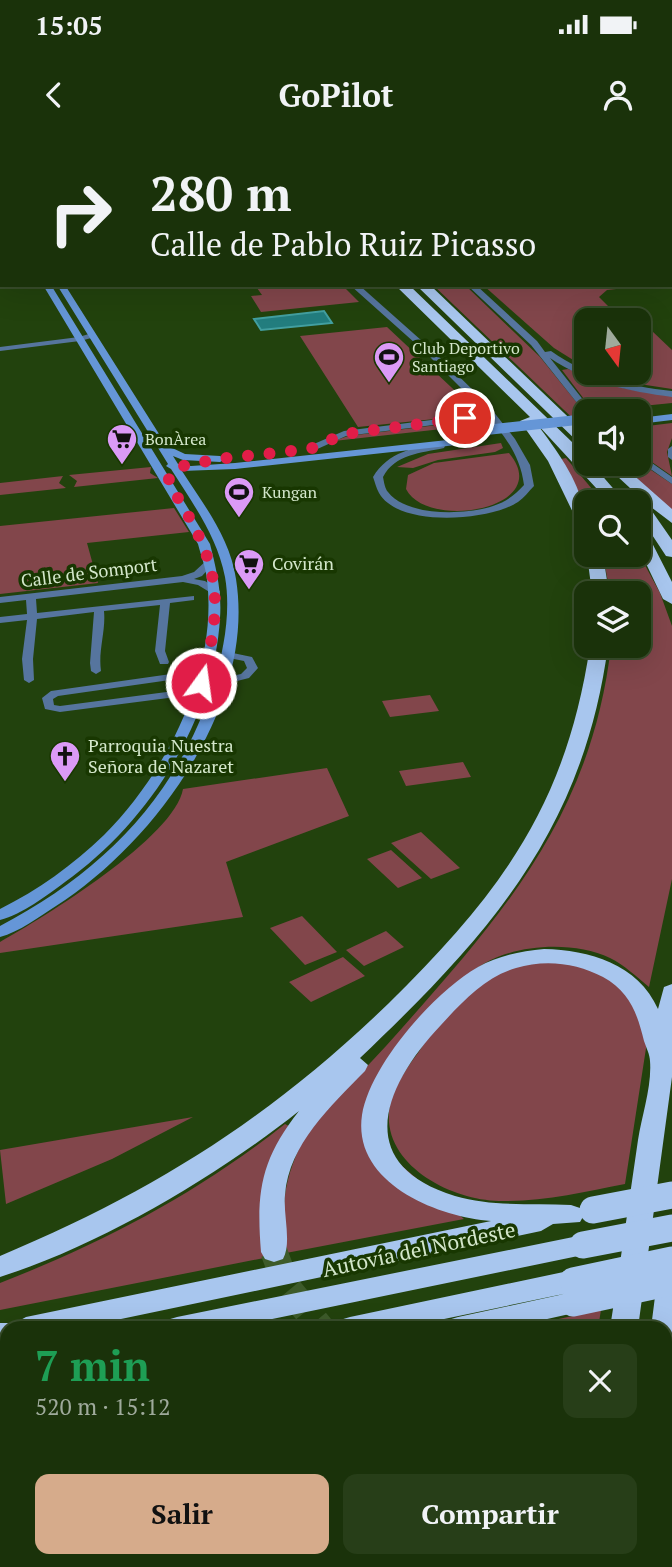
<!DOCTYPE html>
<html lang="es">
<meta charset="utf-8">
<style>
:root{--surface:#1a320a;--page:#273e18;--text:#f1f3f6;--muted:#9faa9c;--line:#384d2b;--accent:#d6ab8b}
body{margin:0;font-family:"PT Serif",serif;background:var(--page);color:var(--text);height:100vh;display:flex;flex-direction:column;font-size:26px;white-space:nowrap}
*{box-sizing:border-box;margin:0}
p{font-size:23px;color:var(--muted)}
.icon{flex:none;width:38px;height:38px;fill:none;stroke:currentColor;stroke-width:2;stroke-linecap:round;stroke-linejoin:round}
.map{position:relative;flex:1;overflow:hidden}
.panel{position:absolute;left:0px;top:1181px;width:672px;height:247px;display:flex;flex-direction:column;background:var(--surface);border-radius:21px 21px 0 0;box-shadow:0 7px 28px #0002,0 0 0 2px var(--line)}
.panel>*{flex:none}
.top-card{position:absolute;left:0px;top:0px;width:672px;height:147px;box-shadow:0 7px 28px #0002,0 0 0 2px var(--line);background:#1a320a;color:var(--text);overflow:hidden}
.needle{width:46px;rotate:165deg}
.fabs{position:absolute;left:574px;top:168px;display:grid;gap:14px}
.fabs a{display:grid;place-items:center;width:77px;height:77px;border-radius:14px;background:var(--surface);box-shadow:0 7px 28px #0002,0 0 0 2px var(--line);font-size:35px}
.pin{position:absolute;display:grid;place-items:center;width:60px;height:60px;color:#fff;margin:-30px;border:4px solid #fff;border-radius:50%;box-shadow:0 2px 7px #0007}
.me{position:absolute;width:77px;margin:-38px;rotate:14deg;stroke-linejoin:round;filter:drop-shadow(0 0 5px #0008)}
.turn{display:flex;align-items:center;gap:24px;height:147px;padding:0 35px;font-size:32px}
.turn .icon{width:91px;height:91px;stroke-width:2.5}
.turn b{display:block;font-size:49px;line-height:60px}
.round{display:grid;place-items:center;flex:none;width:74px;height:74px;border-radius:14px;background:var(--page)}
.headline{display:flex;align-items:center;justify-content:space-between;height:119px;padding:0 35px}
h1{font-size:42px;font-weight:700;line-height:52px;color:#1e9e55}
.primary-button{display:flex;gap:14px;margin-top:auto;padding:14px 35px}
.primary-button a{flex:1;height:80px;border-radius:14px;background:var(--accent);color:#111;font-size:28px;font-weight:700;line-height:80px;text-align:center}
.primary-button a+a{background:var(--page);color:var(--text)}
.status{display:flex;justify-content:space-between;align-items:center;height:49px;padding:0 35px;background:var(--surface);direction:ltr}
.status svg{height:19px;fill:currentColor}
header{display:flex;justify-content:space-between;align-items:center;height:91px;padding:0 35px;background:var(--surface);font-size:32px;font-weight:700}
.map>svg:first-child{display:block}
.green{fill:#82464b}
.building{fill:#227d7e;stroke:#429fa0;stroke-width:2}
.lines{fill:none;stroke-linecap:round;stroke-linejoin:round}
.highway-tunnel{stroke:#3d5b2a;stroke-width:27;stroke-dasharray:27 14;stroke-linecap:butt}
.street{fill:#56759e;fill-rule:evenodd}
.secondary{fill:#6596d7;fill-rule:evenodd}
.primary{fill:#7db0f2;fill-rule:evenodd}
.highway{fill:#a8c6ee;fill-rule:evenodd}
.secondary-bridge{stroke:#6596d7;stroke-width:10}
.highway-bridge{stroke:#a8c6ee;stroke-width:27}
.route{stroke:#e11d48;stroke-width:12;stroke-dasharray:0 21.6}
.labels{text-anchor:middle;stroke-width:7;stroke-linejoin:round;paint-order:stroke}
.far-poi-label{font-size:16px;fill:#d4e7cb;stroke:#183701;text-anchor:start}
.poi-label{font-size:18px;fill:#d4e7cb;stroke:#183701;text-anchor:start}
.street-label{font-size:18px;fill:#d4e7cb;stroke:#183701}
.near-street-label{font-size:21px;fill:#d4e7cb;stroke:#183701}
</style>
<div class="status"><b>15:05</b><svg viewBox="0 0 49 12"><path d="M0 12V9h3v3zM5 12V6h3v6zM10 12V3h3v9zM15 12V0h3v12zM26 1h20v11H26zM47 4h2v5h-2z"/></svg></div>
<header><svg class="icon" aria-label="back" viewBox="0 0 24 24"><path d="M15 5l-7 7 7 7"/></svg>GoPilot<svg class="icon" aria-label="person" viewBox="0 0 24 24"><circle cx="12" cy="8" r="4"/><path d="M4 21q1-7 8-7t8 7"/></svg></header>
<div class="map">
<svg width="672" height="1427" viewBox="0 0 672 1427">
<rect width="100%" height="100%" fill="#22420d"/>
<!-- green -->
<path class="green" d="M282,145H342L359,162L261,172L251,156L262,155L257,148Z
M433,145H465L540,217L586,274V291Z
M483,145H654L607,150L599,157L622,180H586V228L554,208Z
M387,187L467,262L464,272L444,278L358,287L300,196Z
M639,188L652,191L672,210V249L633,243L598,233H639Z
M568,229L623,248L672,256V263L593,271L562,230Z
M476,277L487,284L334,301L348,296L454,283Z
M672,283V298L667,312L672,336L639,313V287Z
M501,303L503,308L495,312L438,320L413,328L397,327L428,314Z
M509,313C556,369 427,391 406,349L408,335L434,323Z
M566,318L603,362H586V366L561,319Z
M639,322L672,344V371L621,324Z
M151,327L150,333L158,338L74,347L77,341L69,335Z
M63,336L59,343L66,348L0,355V343Z
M174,368L189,392L87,403L98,443L0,454V386Z
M639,414L660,453L672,486V739L649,847C637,837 624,825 610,818C574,801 519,804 485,823C463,835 443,859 425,877C385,919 367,936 368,997L464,1079L286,1113C282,1066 282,1045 302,1002C325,967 358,937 386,906C498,780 591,680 611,506H639V453H610L603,415Z
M430,555L439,571L390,577L382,561Z
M463,622L471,637L406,646L399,631Z
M327,628L349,676L226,722L243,777L0,813V802C43,778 175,697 183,649Z
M421,692L460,728L431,739L391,703Z
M391,710L422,738L398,748L367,719Z
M302,776L337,812L305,825L270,788Z
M386,791L404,807L364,826L346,810Z
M564,816L619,837L651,876L625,1044C584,1052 542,1062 499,1061C446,1060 370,1018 393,954C399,939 409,925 418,913C440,880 459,847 496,828C514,819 544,819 564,816Z
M343,817L365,836L311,862L289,842Z
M193,977L112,1019L6,1064L0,1010Z
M285,984L291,987L269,1117L0,1170V1143C105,1102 196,1054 285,984Z
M601,1170L598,1188H516Z"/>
<!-- building -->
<path class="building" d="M324,171L332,183L261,190L254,179Z"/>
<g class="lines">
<!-- highway-tunnel -->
<path class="highway-tunnel" d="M274,1112L287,1147L321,1188"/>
<!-- street -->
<path class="street" d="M658,0H672V3L655,2Z
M0,83H2L0,88Z
M670,107H672V111H670Z
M350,145H359L431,209L479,256L482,257L515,299L530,325L534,346C529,351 524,358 518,362C489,381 399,388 379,353C376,348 375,342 373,337C388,312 414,307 441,303L445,306L444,308C421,313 395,314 383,337C384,342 385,349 388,352C407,377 466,375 493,366C506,362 515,355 524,345C520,314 503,293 482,270L465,281L346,296L313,311H307V307L344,291L463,276L474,269L475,262L425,212Z
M467,145H476L537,201L545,212L551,211C588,237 627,246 672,251V257C629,251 586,243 550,218L592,271L585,273L531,205Z
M92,193H95V197L80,201L0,211V207L79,197Z
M672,306V320L668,317V309Z
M639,314L672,337V344L639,321Z
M210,419L213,420V424L202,436L194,439L205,441L220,451V455L216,456L198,445L183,442L36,459L37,473L194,456V460L170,463L165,511L169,522L168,524H160L155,511L160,465L104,471C106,491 98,511 101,531L96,534L91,531L90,523L94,472L37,479L33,519L34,540L29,543L24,540L22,519L27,480L0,483V477L27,474L26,460L0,463V457L182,436L194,432L207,420Z
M228,512L252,517L258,528L249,538L225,544L199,554L60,572L45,569L42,558L51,551L185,532ZM229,518L244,521L247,528L241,534L218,539L197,548L60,566L54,565L53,559L58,556L191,537L210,530L211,527Z"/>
<!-- secondary -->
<path class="secondary" d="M292,0H300V2H293Z
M0,13H2L0,18Z
M0,28H2V33H0Z
M0,64H2V74H0Z
M43,145H51L210,404C216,428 222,452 220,478C214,581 148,683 65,742C46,756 23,774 0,780V769C38,750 73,725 104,695C167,632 218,531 207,440C206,428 201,416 198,404Z
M57,145H65L166,305L185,314L220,316L225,319L220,322L183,320L173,316L178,324L191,326L235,323L475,297L480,300L475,303L235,329L182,331C204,365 230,398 236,439C256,564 156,702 56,766C39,777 19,792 0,797V786C103,732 179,655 214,542C224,510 231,471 225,437C217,396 193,364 171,329L166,326L168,324Z
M672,274V280L639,284V278Z"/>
<!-- primary -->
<path class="primary" d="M170,0H181L169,2Z
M193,0H201V2H193Z
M264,0H294L263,2Z
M322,0H348L321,2Z
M376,0H384V2H376Z
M397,0H408L396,2Z
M0,23H2V29H0Z"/>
<!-- highway -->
<path class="highway" d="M395,145H409L572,302L586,318V324H592L625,362H609L537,284C560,315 586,349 586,389L580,387L548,321L520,281L530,277Z
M416,145H430L586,294V306L581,305Z
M604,324H621L672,369V383L647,364L672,400V417L666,416L639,375V362H632L643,360Z
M639,388L647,393L672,442V464L663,459L639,409Z
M587,415H603L609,453H592Z
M590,506H608C583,691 490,794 360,918L368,925L365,931C331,966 289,1004 285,1055C283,1075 292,1103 283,1119L274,1122L265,1119L261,1112C256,1052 261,1019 299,971C217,1036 101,1105 0,1137V1116C153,1052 269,979 389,863C501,752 566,666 590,506Z
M544,809C589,810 638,824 658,869L664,847L672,844V937L638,1188H610C620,1125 629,1062 638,1000C642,975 652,946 650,921C650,915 646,907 644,901C637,873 630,852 603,837C577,823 545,819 516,828C485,837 463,861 441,885C385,944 350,1024 455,1056C492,1067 533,1063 571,1065L580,1068L584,1075L580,1082L553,1084L541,1091L78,1188H7V1203L0,1205V1183H15L26,1177L491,1081C437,1077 352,1043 362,975C370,925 434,852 478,827C498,816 521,811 544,809Z
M583,1095L592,1098L596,1105L592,1112L583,1115L229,1188H163L167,1180L177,1177Z
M672,1123V1198L665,1200V1188H651L658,1133L662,1126Z
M573,1130L583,1134L587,1141L583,1148L573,1152L401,1188H336L340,1180L350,1177Z
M573,1152L583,1155L587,1163L583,1171L507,1188H444L448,1180L458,1177Z
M0,1212H7V1234L0,1236Z
M7,1249V1296L0,1297V1251Z
M672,1261V1285L665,1286V1262Z
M672,1294V1320L665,1321V1295Z
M483,1421H515L518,1427H486Z
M579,1421H611L610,1427H578Z
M623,1421H655L654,1427H622Z"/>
<!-- secondary-bridge -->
<path class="secondary-bridge" d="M468,292L586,279"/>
<!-- highway-bridge -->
<path class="highway-bridge" d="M593,1070L672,1055
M583,1105L672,1088
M573,1141L672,1120
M573,1163L672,1142"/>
</g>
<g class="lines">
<!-- route -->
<path class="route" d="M201,543C227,454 217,419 168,342L171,333L183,326L218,319L310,309L344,294L465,278"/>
</g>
<!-- icons -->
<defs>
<g id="stadium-pin" transform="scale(1.575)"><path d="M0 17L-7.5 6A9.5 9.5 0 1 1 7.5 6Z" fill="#db9af6" stroke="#183701"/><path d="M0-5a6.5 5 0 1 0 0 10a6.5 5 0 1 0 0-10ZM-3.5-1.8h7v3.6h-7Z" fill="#111"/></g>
<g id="supermarket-pin" transform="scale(1.575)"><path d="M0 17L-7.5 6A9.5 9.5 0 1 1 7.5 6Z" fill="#db9af6" stroke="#183701"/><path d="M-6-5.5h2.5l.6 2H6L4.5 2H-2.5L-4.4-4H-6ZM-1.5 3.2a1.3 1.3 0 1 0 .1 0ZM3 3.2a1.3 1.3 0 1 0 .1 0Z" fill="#111"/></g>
<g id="church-pin" transform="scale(1.575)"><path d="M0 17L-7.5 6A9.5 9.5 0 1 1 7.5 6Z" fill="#db9af6" stroke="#183701"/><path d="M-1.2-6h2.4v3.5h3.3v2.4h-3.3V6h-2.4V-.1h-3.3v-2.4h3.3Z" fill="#111"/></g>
</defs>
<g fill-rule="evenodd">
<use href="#stadium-pin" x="389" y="217"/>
<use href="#supermarket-pin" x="122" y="299"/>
<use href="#stadium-pin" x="239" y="352"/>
<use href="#supermarket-pin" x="249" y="424"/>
<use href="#church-pin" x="65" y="616"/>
</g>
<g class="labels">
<!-- far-poi labels -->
<g class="far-poi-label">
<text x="412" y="214">Club Deportivo<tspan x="412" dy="18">Santiago</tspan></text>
<text x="145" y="305">BonÀrea</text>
<text x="262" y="358">Kungan</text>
</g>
<!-- poi labels -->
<g class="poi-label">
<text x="272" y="430">Covirán</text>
<text x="88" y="612">Parroquia Nuestra<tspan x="88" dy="21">Señora de Nazaret</tspan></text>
</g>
<!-- street labels -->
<g class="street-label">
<text transform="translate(89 433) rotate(-7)" y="6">Calle de Somport</text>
</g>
<!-- near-street labels -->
<g class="near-street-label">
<text transform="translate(419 1110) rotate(-12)" y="7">Autovía del Nordeste</text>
</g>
</g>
</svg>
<div class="fabs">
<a><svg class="needle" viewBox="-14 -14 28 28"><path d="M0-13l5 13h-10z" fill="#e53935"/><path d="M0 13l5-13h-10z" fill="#9faa9c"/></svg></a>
<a><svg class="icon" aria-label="sound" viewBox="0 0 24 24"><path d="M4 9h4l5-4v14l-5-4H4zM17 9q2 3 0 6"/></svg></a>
<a><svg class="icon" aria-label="search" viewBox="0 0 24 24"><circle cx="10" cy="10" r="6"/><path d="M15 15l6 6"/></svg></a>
<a><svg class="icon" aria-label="layers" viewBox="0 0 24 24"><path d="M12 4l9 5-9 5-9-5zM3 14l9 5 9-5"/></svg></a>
</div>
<div class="pin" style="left:465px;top:278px;background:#d93025"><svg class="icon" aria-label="arrive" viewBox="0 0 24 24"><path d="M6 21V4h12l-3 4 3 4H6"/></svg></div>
<svg class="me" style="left:201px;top:543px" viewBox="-20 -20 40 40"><circle r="17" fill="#e11d48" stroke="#fff" stroke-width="3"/><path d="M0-11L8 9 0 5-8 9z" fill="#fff"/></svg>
<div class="top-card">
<div class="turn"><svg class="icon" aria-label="right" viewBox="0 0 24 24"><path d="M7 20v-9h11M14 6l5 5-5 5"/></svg><div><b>280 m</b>Calle de Pablo Ruiz Picasso</div></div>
</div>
<section class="panel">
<div class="headline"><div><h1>7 min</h1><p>520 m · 15:12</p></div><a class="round"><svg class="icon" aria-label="close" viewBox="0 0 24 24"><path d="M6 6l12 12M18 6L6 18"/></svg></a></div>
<div class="primary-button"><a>Salir</a><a>Compartir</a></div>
</section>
</div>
